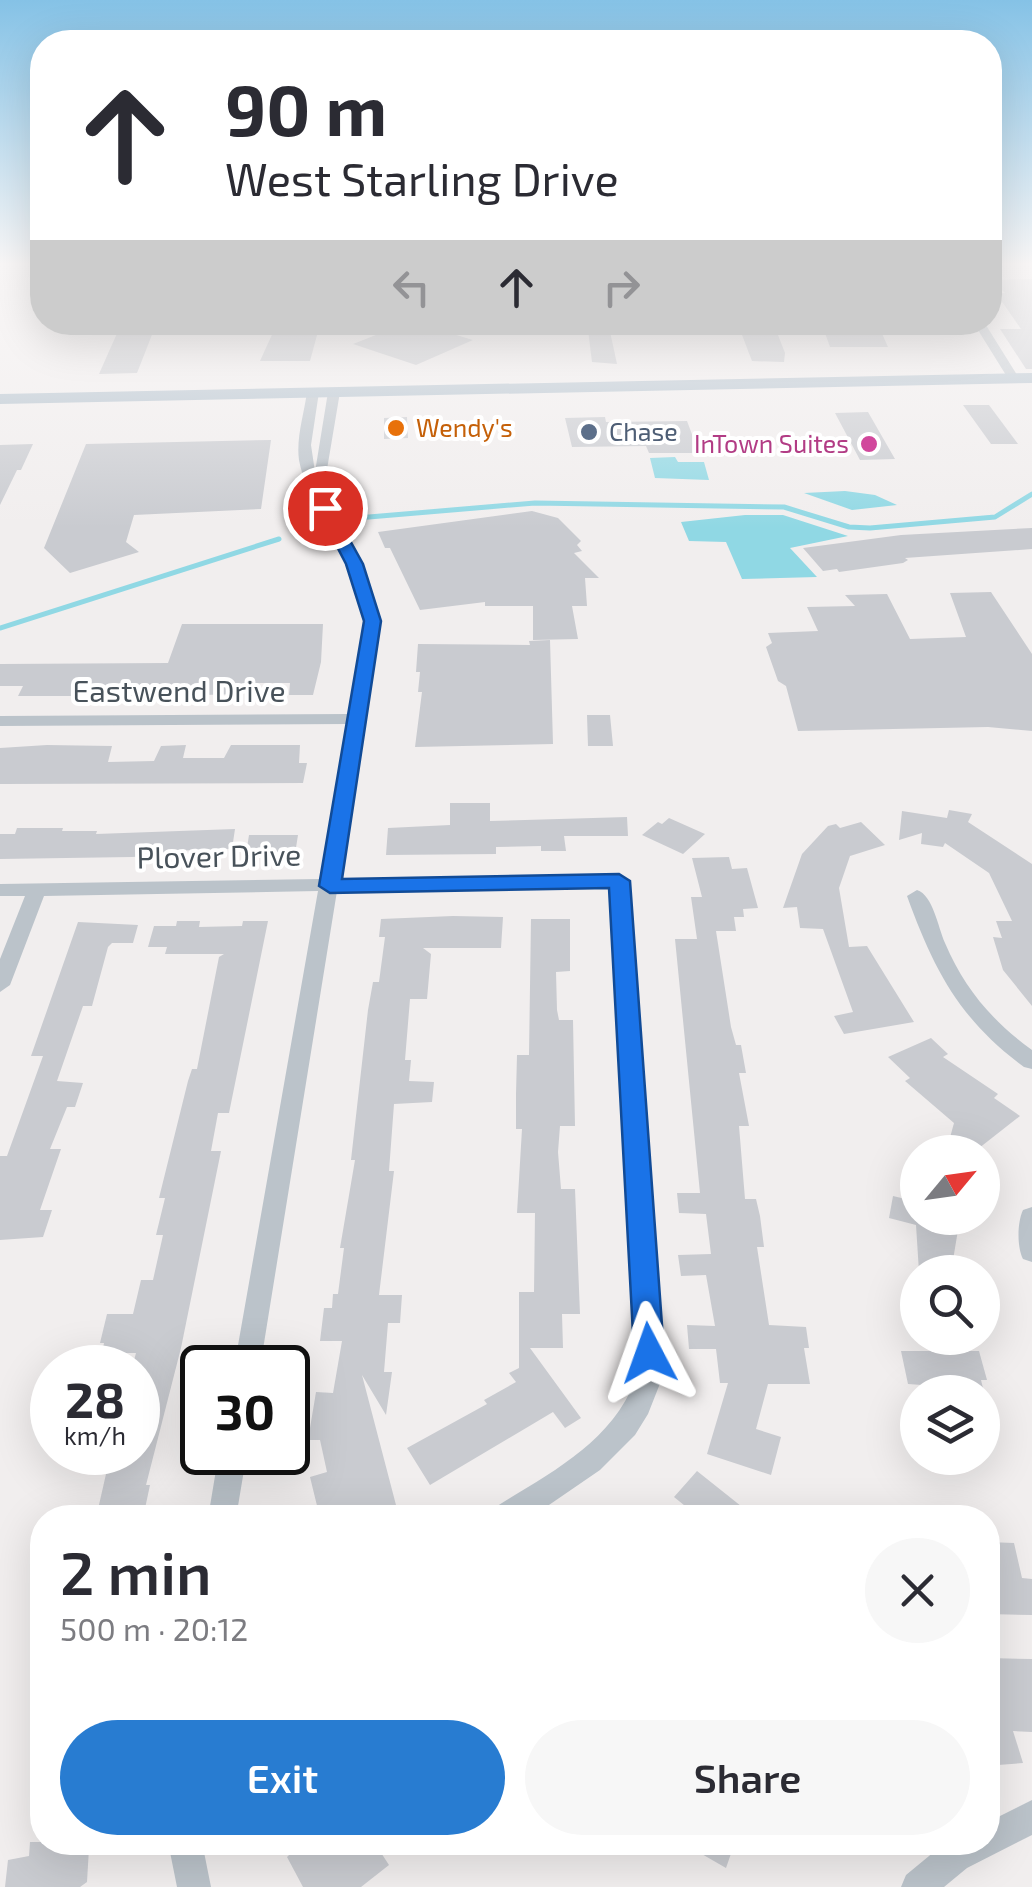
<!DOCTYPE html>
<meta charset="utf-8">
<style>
:root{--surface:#fff;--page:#f7f7f7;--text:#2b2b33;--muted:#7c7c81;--accent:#287cd1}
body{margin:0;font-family:"Exo 2",sans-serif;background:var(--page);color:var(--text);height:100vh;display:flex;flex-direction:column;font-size:38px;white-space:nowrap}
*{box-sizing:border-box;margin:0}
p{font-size:32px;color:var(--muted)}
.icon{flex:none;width:55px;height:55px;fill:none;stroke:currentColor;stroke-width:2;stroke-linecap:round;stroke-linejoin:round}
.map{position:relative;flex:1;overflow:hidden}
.drawer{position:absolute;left:30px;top:1505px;width:970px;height:350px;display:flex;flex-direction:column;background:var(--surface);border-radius:40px;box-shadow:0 10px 40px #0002}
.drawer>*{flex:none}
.top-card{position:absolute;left:30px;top:30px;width:972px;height:305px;border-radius:40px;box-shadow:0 10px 40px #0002;background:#fff;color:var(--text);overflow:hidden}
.needle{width:65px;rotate:61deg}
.buttons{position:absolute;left:900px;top:1135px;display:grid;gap:20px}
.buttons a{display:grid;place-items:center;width:100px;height:100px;border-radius:50%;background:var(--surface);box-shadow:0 10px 40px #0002;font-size:50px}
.speed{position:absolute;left:30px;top:1345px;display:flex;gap:20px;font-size:50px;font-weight:700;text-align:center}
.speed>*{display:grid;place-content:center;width:130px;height:130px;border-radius:50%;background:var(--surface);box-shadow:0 10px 40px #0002;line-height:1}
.speed small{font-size:25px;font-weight:400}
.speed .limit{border:5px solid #111;border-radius:15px;background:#fff;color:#111}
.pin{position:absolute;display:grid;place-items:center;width:85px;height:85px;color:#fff;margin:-42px;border:5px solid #fff;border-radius:50%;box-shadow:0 2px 10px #0007}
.me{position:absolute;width:110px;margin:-55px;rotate:356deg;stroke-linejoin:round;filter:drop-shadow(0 0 8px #0008)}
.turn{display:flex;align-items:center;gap:35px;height:210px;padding:0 30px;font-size:45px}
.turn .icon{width:130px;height:130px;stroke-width:2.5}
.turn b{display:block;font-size:70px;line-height:85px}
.lanes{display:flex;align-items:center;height:95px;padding:0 30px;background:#0003;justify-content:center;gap:50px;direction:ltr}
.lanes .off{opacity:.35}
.round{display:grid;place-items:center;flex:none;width:105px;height:105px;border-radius:52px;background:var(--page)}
.summary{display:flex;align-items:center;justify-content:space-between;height:170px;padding:0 30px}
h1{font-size:60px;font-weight:600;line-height:75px}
.primary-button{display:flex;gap:20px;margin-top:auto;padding:20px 30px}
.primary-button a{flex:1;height:115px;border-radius:60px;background:var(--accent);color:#fff;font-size:40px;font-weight:600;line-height:115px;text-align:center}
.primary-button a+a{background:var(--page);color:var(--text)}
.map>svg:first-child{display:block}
.water{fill:#90d8e4}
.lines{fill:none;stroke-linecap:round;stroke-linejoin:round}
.stream{stroke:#90d8e4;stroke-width:5}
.building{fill:#c9cbd0}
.minor{fill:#bbc3ca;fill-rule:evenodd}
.primary{fill:#b0bfcb;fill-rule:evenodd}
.route{fill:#1a73e8;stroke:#114b97;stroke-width:2.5}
.food-dot{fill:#e8710a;stroke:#fff;stroke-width:4}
.service-dot{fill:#5c6f8a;stroke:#fff;stroke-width:4}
.hotel-dot{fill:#d1479c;stroke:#fff;stroke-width:4}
.labels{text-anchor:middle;stroke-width:8;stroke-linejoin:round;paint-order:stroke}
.far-food-label{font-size:25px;fill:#c56008;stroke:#fff;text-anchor:start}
.far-service-label{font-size:25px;fill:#4e5e75;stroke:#fff;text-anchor:start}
.far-hotel-label{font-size:25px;fill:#b23c85;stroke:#fff;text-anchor:end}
.street-label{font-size:30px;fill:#48525a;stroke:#fff}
</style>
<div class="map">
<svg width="1032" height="1887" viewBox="0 0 1032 1887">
<rect width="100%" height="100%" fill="#f1eeee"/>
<!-- water -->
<path class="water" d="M675,457L678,462H704L709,480L655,478L650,458Z
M845,491L875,495L897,505L852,510L804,493Z
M745,515H783L848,536L790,548L817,577L742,579L726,542L689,541L681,522Z"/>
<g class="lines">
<!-- stream -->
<path class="stream" d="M357,518L535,503L784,507L849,527L870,528L995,517L1032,494
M0,628L279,539"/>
</g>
<!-- building -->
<path class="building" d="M1032,279V369H1026L1000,329H1021L996,293H1005L992,280Z
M122,322H157L137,373L99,374Z
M587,322H608L617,364L592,362Z
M737,322H773L785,353L784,362L752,361Z
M821,322H877L888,347H830Z
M396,327L422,330L430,327L473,340L416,365L353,344Z
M275,328H319L310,361H260Z
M963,405H989L1018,444H991Z
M868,412L895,459L860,460L835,413Z
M407,417L408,438L384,439V418Z
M605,417L606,422L687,421L699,453H649L646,446L572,447L565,418Z
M271,440L261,509L134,515L126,542L139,552L70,573L44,548L86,444Z
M33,444L21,470H17L0,505V445Z
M532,511L558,518L581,541L577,545L582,551L574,553L599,578H585L587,606H572L578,639L533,640V606H485V602L420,610L390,548H385L378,532Z
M1032,528V549L905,558L908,560L903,563L839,572L837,569L823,571L803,548L901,535Z
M991,592L1032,654V731L988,727L798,731L786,686L778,681L766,647L772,643L768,633L818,631L807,607L855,606L845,595L887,594L910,639L966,637L950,593Z
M182,624H323L321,662L313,695H289L290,683H251L244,685L242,694L203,695H183L186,685L137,686L133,696H18L23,686H0V664L168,663Z
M550,640L553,744L415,747L422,692H418L420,672H416L418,644L530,645L529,641Z
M587,715H610L613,746H588Z
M47,745L112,746L108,762L154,761L161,746L186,745L183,758H224L231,745H300L299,763H307L303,783L0,784V748Z
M450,803H490V821L627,817L628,836H564L566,851H541V846L496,847V854L386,855L388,828L450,825Z
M949,810L972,814L968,822L1032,864V1006L1003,970L993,937L1002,938L996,921H1012L989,873L945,843L943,847L921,844L922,833L899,840L902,811L947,818Z
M669,818L705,834L683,854L642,835L658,822L662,824Z
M861,822L885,845L850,856L839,888L849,947L867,946L914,1022L844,1034L834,1016L853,1012L823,929L800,928L797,907L783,908L802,854L828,826L836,824L840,828Z
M17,828H63L62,831H97L96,834L235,829L232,849L167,851L166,855L132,857L0,859V834H15Z
M249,835H298L295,854H246Z
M729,857L732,869L747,868L758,908L743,909L744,917H734L736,931H716L731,1027L736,1045H741L746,1073H739L749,1126H739L745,1199H756L760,1216L764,1247H757L769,1325L806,1327L809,1348H804L810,1384H768L756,1429L781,1437L771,1475L707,1454L728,1383H720L716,1349H689L687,1325L715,1326L706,1275L681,1276L678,1255L711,1254L706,1214L679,1213L677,1193H700L675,939H697L691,897H702L692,858Z
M453,916L503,917L501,948H423L431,954L427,999H410L405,1060H411L409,1081L434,1082L432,1102L394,1104L389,1171H394L379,1295H402L400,1323H388L384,1372H392L386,1415L362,1375L396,1505L353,1518H320L310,1477L327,1472L320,1440H308L316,1392L333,1393L342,1341H320L324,1308H332L333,1294H338L344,1248H340L355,1160H351L368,1010L373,982H379L385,937H379L381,919Z
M531,919H570V971L556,972L557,1010L559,1020H573L575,1126H560L558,1152L561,1189H575L580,1314H562L563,1348H530L581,1418L565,1428L553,1412L430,1485L407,1448L487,1404L484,1400L516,1382L509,1373L519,1368V1292H534L535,1213H517L522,1129H516V1094L517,1055H529Z
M177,921H200L199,927L242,926L243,921H268L229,1113H218L211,1151H221L181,1348L146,1485H150L143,1518H96L111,1452H138V1368H132L136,1353H102L104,1343H100L107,1314H133L141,1280H153L163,1235H156L165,1198H159L188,1081L192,1069H197L219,957L224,954H165L167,947H148L154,926H176Z
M78,922L138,925L133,943H112L108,947L92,1006H83L57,1081L83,1083L75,1107H67L50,1149H61L40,1210H52L43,1237L0,1240V1156H7L43,1056H31Z
M931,1038L948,1054L943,1057L998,1094L994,1098L1020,1116L974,1152H946L954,1123L905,1081L910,1078L888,1057Z
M893,1196L918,1202V1218H960L951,1272H919L916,1225L889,1218Z
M901,1351H979L987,1380H981L984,1392H924L922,1385L908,1384Z
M697,1471L756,1518H700L674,1497Z
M988,1542L1014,1543L1022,1578L1032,1579V1615L988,1614Z
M988,1658L1032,1659V1732L1013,1731L1023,1763L998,1765L988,1723Z
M30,1842H84L83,1849L89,1848L87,1882L80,1887H5L8,1860L29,1856Z
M284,1842H374L389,1865L361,1887H303L287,1857L290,1854Z
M681,1842H735L726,1868Z"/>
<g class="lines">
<!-- minor -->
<path class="minor" d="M973,322H984L1019,378L1017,380H1009Z
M313,389L319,392L311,445L315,472L328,392L334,389L340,392L323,493L366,581L381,621L339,879L619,875L629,881L661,1381L648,1414L635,1435L600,1470L530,1518H490L494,1508C548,1474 610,1444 635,1381L610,887L337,891L260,1368H234L318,891L44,896L10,985L0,992V959L25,896H0V884L320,879L347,724L0,726V716L349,714C354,685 364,653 365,623C366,581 308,511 299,460C296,438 304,414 307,392Z
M917,890C933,895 938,927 945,943C964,988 992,1021 1032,1050V1069L1024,1067C959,1019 934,970 907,896Z
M1032,1207V1262L1023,1259C1017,1247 1017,1223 1023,1210Z
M219,1452H247L236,1518H208Z
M1032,1800V1835L967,1868L944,1887H901L906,1875L946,1842H988V1822Z
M168,1842H202L211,1887H177Z"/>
<!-- primary -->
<path class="primary" d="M1032,373V383L0,404V394Z"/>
</g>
<!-- sky -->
<linearGradient id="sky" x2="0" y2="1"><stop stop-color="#85c2e6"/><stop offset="0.5" stop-color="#f9f7f7"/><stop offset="1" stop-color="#f9f7f7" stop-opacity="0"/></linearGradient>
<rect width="1032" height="528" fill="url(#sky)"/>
<!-- route -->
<path class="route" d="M325,504L332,508L363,564L381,621L342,879L619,874L630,881L664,1353L660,1362L649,1366L638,1362L634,1353L609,888L330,893L319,886L364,621L346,564L317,508Z"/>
<!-- markers -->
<circle class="food-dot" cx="396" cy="428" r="10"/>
<circle class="service-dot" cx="589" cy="432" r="10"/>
<circle class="hotel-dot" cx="869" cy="444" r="10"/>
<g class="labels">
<!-- far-food labels -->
<g class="far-food-label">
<text x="416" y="437">Wendy's</text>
</g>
<!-- far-service labels -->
<g class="far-service-label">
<text x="609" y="441">Chase</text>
</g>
<!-- far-hotel labels -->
<g class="far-hotel-label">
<text x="849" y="453">InTown Suites</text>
</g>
<!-- street labels -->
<g class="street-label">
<text x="179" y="702">Eastwend Drive</text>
<text transform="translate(219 857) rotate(-1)" y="10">Plover Drive</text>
</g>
</g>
</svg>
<div class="buttons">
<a><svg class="needle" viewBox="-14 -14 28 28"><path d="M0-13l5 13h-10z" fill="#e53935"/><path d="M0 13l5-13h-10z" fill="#7c7c81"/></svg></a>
<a><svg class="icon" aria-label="search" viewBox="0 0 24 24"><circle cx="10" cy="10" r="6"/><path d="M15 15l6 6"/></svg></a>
<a><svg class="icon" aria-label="layers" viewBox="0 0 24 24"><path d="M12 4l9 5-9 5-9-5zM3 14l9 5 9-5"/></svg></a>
</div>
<div class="speed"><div>28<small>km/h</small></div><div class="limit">30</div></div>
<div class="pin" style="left:325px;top:508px;background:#d93025"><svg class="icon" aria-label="arrive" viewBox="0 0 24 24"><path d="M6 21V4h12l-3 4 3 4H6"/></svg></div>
<svg class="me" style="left:649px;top:1353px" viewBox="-20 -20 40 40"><path d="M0-17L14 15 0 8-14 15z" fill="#1a73e8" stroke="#fff" stroke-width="4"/></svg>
<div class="top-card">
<div class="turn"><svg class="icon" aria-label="ahead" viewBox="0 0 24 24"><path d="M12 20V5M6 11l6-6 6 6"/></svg><div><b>90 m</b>West Starling Drive</div></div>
<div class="lanes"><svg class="icon off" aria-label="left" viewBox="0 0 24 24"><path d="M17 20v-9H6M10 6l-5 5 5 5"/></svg><svg class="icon" aria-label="ahead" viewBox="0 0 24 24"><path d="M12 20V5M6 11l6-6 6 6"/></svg><svg class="icon off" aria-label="right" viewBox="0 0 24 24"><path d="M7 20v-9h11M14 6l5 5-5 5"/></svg></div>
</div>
<section class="drawer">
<div class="summary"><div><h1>2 min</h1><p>500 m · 20:12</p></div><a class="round"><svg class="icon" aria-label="close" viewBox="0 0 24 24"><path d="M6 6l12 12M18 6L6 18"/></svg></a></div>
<div class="primary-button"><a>Exit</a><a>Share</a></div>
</section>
</div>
